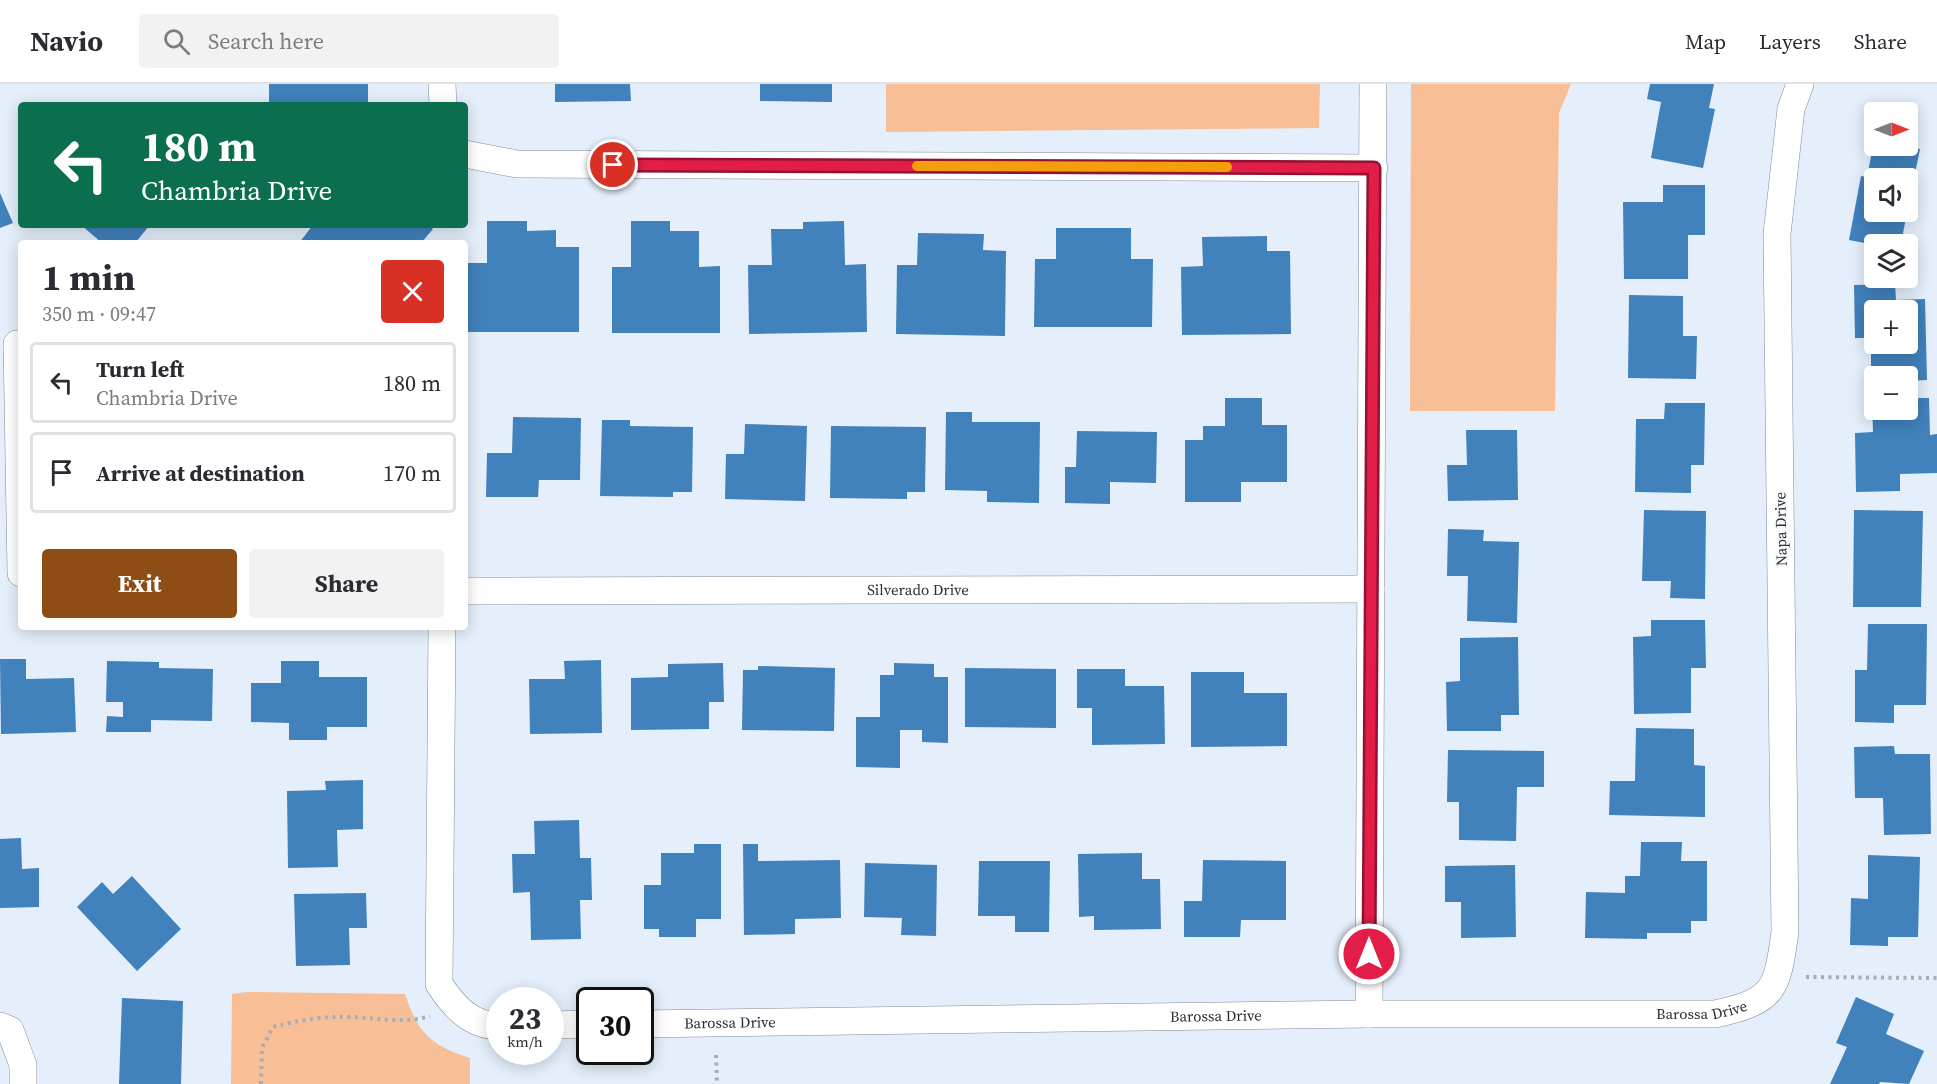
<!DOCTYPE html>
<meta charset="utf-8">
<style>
:root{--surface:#fff;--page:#f2f2f3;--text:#2b2b33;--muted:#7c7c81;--line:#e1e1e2;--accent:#8d4d15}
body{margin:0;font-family:"Source Serif 4",serif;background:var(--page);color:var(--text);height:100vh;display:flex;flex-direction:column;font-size:22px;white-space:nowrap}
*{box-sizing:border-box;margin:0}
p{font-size:20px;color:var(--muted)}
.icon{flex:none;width:33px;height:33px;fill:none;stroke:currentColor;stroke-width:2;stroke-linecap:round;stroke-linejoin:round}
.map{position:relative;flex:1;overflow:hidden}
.details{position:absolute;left:18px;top:156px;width:450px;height:390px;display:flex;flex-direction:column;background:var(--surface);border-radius:6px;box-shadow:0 3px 15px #0003}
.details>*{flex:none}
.guide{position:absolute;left:18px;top:18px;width:450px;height:126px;border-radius:6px;box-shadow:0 3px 15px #0003;background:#0b6e4f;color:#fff;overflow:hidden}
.needle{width:39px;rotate:90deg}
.tools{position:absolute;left:1864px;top:18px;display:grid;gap:12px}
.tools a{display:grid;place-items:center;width:54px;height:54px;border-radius:6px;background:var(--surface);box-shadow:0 3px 15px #0003;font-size:30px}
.speed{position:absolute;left:486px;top:903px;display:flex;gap:12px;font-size:30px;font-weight:700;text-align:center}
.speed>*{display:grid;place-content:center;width:78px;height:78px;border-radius:50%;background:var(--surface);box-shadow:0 3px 15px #0003;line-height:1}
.speed small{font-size:15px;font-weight:400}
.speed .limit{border:3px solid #111;border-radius:9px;background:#fff;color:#111}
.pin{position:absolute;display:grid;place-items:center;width:51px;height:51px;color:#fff;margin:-26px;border:3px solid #fff;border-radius:50%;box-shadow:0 2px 6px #0007}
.me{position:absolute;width:66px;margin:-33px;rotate:0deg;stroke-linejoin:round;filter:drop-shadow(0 0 4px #0008)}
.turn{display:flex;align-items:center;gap:21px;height:126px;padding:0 24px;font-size:27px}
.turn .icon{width:78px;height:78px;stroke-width:2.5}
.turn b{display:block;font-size:42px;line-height:51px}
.round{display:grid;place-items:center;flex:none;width:63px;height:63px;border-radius:6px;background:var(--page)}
.overview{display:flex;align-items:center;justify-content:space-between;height:102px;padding:0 24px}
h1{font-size:36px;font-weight:700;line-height:45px}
.button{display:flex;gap:12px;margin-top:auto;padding:12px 24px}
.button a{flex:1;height:69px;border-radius:6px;background:var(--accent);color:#fff;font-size:24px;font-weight:700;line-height:69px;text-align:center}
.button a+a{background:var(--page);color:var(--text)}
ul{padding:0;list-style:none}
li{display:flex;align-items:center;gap:18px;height:81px;margin:0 12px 9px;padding:0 12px;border:3px solid var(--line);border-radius:6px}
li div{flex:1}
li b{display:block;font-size:22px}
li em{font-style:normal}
header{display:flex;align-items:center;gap:36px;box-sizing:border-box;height:84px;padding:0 30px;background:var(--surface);border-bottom:2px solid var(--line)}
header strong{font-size:28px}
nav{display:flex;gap:33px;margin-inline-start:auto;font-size:21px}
.search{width:420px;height:54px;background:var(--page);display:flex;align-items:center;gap:15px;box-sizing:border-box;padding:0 21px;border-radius:6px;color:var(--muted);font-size:22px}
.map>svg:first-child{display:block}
.green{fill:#f8be95}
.building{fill:#4181bc;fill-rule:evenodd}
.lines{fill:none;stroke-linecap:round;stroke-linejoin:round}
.minor-casing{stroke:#818b95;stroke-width:28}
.path{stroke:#a5aeb7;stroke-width:4;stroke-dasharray:3 4.5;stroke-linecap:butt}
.minor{stroke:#fff;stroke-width:27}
.route-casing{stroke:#92132f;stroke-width:15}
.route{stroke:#e11d48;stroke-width:10}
.slow{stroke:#f59e0b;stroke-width:10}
.labels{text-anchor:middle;stroke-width:5;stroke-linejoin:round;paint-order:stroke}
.street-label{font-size:15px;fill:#2c3034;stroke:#f9fbfe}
</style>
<header>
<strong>Navio</strong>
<div class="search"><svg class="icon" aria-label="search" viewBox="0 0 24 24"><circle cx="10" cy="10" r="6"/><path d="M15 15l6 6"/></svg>Search here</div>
<nav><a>Map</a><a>Layers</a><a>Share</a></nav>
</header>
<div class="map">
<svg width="1937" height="1000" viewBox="0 0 1937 1000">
<rect width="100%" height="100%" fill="#e4effb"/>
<!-- green -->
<path class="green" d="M886,0H1320L1319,44L886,48Z
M1411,0H1571L1559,29L1555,327H1410Z
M247,908L405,910C418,949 430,961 470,974V1000H231L232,910Z"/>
<!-- building -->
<path class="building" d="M269,0H368V21H269Z
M555,0H630L631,17L555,18Z
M760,0H832V18L760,17Z
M1650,0H1714L1709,24L1715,25L1703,84L1651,74L1661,18L1647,15Z
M1873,62H1903L1920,65L1909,119L1908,94H1875V128H1907L1901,160L1875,161L1849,156L1861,92L1867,93Z
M1663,101H1705V151H1688V195H1624L1623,118H1663Z
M0,109L13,139L0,144Z
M487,137H527V147L556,146V163H579V248H465V179H487Z
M631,137H670V147H699V183L720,182V249H612V183H631Z
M844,137L845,181L866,180L867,248L749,250L748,181H772L771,145H803V138Z
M81,141H150L135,159H102Z
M313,141H428L433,145L421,159H299Z
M1056,144H1131V175H1153L1152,243H1034L1035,175H1056Z
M918,149L984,150L983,166L1006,167L1005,252L896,250L897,181H917Z
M1267,152V167H1290L1291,250L1182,251L1181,183L1203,182L1202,153Z
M1895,200L1896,216L1925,215L1927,296L1908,297V292H1875V297H1871V254H1855L1854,201ZM1875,226H1908V260H1875Z
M1629,211L1683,212V252H1697L1696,295L1628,294Z
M1225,314H1262V341H1287V398H1241V418H1185V356H1203V342H1225Z
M1908,314H1929L1930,351L1937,350V389L1900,390V407L1856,408L1855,349L1873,348L1872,315H1875V326H1908Z
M1665,319H1705L1704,381H1691V409L1635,408L1636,335H1664Z
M946,328H972V338H1040L1039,419L987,418V407L945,406Z
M513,333L581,334L580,396H539L538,413H486L487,369H512Z
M602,336H630V342L693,343L692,408H673V413L600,412Z
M745,340L807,342L805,417L725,415L726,370H744Z
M831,342L926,343L925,408H907V415L830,414Z
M1466,346H1517L1518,416L1448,417L1447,381H1467Z
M1077,347L1157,348L1156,399L1110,398V420L1065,419V383H1076Z
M1644,426L1706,427L1705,515L1670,514L1671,497H1642Z
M1854,426L1923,427L1921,523H1853Z
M1448,445L1484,446L1483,457L1519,458L1517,539L1467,537L1468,492H1447Z
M1651,536H1705L1706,584H1691V629L1634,630L1633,553L1651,552Z
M1868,540H1927L1926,621H1894V639L1855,638V586H1867Z
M1518,553L1519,631H1501V647H1447L1446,598L1460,597V554Z
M0,575H26V595L74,594L76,648L1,650Z
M601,576L602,649L530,650L529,595H565L564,577Z
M107,577L159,578V584L213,585L212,637L151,636V648H106L107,632L123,633V618H106Z
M281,577H319V593H367V643H327V656H289V639L251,638V599H281Z
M723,579L724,618H709V645L631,646V594L668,593V580Z
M894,579L934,580V593H948V659L922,658V646H900V684L856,683V633H880V591H894Z
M758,582L835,584L834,647L742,646L743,586H758Z
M965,584L1056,585V644L965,643Z
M1077,585H1125V602H1164L1165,660L1092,661V624H1077Z
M1191,588H1244V609H1287V662L1191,663Z
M1636,644L1694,645V681L1705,682V733L1609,731L1610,697H1635Z
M1894,662L1895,670H1930L1931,750L1884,751L1883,714H1855L1854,663Z
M1448,666L1544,667V703H1517L1516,757L1459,756V718H1447Z
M363,696V745L337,746L338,783L288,784L287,707L326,706L325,697Z
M579,736L580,774H591L592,816H580L581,855L531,856L530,808L513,809L512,770H535L534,737Z
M21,754L22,785L39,784V823L0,824V755Z
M1641,758H1682L1681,777H1707V837H1691V849H1647V855L1585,854L1586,808L1625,809V792H1640Z
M694,760H721V835H696V853H659V845H644V801H661V769H694Z
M743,760H758V777L840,776L841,834L795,835V850L744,851Z
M1142,769V795H1160L1161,845L1094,846V832L1079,833L1078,770Z
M1868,771L1920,773L1918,853H1888V862L1850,861L1851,814L1868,815Z
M1203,776L1286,777V836H1241L1240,853H1184V817H1202Z
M979,777H1050L1049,848H1015V832H978Z
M865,779L937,781L936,852L901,851L902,834L864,833Z
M1515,781L1516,853L1461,854V818H1445V782Z
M132,792L181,845L137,887L77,823L102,798L113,810Z
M366,809L367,844H349L350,881L296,882L294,810Z
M1856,913L1894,930L1886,950L1924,967L1909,1000L1880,998L1879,1000H1830L1847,963L1836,959Z
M122,914L183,917L181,1000H119Z"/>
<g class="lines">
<!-- minor casing -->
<g class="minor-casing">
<g id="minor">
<path d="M442,0L443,21"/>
<path d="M465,70L517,80L1374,84"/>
<path d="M17,260L21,489"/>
<path id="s1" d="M465,507L1371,505"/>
<path d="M442,543L439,900C454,923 471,942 500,942"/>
<path d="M1369,930L1373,0"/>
<path id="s2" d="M640,940L1369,930H1715C1775,917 1777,906 1785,848L1777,150L1791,25L1800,0"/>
<path d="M550,941L590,940"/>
<path d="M0,942L10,946L23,981V1000"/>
</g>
</g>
<!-- path -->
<path class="path" d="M1806,893L1937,894
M716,971L717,1000
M261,1000L262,964L273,943C299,936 325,932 351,933C378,934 405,940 430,932"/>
<!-- minor -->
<use href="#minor" class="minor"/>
</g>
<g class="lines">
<!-- route casing -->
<g class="route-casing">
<path id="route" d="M613,81L1374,84L1369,870"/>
</g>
<!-- route -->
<use href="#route" class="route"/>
<!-- slow -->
<path class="slow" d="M917,82L1227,83"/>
</g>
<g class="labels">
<!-- street labels -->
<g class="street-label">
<text transform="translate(1781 445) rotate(-91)" y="5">Napa Drive</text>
<text dy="5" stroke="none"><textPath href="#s1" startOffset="453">Silverado Drive</textPath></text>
<text dy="5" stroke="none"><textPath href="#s2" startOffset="1062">Barossa Drive</textPath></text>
<text dy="5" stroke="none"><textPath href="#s2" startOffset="576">Barossa Drive</textPath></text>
<text dy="5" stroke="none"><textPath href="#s2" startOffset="90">Barossa Drive</textPath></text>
</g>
</g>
</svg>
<div class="tools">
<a><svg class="needle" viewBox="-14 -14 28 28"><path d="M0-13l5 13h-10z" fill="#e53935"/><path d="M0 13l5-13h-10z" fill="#7c7c81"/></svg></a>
<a><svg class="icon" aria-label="sound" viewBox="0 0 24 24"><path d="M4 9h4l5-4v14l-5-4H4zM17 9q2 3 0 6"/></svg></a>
<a><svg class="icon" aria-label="layers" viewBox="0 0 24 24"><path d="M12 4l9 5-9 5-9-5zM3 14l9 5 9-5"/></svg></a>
<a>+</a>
<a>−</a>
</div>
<div class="speed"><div>23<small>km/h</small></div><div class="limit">30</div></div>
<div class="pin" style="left:613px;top:81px;background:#d93025"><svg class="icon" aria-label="arrive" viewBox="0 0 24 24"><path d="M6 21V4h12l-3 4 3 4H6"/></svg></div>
<svg class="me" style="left:1369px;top:870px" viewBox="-20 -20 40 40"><circle r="17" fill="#e11d48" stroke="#fff" stroke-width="3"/><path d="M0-11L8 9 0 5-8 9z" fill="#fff"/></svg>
<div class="guide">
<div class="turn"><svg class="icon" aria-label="left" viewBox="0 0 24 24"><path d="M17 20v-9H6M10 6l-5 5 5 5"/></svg><div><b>180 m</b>Chambria Drive</div></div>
</div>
<section class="details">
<div class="overview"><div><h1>1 min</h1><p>350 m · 09:47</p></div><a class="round" style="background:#d93025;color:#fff"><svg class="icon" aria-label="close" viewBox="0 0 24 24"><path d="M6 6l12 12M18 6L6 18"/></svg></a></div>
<ul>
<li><svg class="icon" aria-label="left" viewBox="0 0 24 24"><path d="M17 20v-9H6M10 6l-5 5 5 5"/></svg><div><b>Turn left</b><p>Chambria Drive</p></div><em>180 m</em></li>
<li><svg class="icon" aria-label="arrive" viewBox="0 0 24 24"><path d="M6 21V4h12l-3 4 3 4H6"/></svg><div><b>Arrive at destination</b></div><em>170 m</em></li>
</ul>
<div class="button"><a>Exit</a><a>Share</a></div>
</section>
</div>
